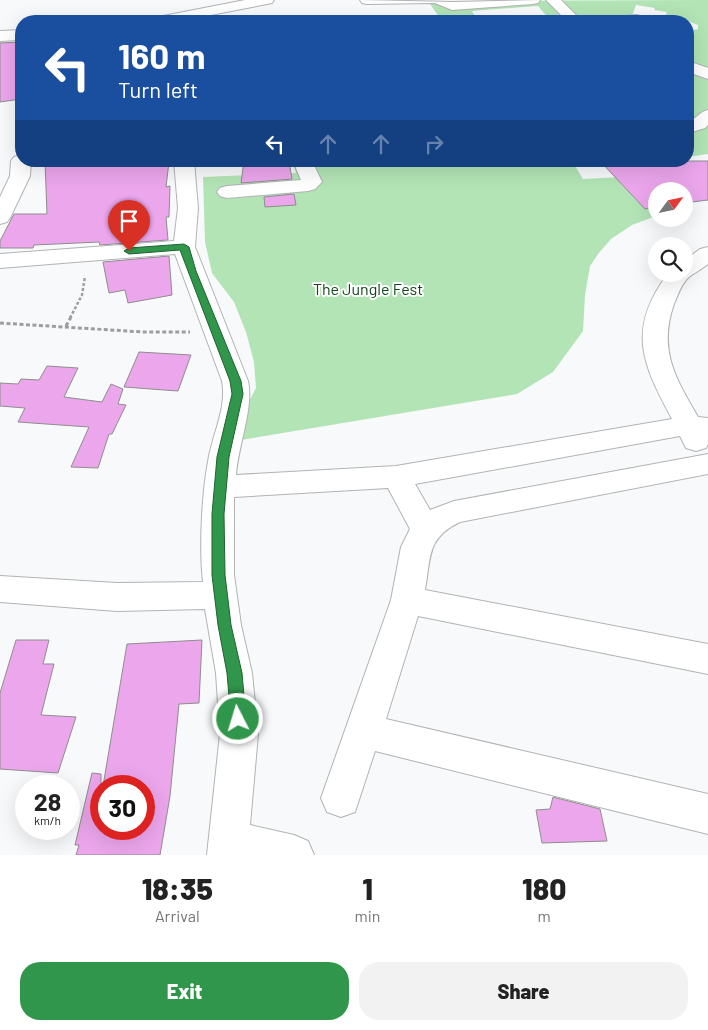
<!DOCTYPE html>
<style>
:root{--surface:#fff;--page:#f2f2f2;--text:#222;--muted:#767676;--accent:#30964b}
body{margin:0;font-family:Barlow,sans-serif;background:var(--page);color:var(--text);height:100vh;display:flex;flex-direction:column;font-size:19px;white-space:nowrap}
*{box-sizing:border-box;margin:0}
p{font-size:16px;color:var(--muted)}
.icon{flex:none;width:28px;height:28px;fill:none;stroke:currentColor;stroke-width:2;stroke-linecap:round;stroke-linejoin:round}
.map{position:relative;height:855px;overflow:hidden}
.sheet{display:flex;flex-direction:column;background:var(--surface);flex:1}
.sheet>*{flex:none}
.banner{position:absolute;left:15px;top:15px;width:679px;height:152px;border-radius:20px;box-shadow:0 5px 20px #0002;background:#1a4fa0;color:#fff;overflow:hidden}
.needle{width:32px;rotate:57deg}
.controls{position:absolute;left:648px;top:182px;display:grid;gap:10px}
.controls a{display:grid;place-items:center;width:45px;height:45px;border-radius:50%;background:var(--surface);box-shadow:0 5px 20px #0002;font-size:25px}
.speed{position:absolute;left:15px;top:775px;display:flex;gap:10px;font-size:25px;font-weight:700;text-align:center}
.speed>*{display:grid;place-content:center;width:65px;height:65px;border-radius:50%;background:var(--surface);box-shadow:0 5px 20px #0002;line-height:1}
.speed small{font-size:12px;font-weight:400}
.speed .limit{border:8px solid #d22;background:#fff;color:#111}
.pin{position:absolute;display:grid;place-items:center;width:42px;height:42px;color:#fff;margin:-51px -21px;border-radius:50% 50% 50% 0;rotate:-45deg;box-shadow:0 0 5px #0007}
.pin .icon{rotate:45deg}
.me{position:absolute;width:55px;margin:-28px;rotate:355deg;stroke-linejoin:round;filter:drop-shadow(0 0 4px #0008)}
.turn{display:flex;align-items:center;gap:18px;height:105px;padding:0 20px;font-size:22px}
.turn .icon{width:65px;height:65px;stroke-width:2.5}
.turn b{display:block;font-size:35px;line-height:42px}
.lanes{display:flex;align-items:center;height:48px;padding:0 20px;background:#0003;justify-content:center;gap:25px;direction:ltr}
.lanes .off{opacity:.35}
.eta{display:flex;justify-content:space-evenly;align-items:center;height:85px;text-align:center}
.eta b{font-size:30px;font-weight:800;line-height:35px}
.action{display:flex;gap:10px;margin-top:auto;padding:10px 20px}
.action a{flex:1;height:58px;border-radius:20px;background:var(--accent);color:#fff;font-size:20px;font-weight:800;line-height:58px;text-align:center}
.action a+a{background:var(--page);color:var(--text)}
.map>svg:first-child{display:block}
.green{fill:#b2e4b5;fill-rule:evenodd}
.building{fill:#eca6ec;stroke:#8e8d8e}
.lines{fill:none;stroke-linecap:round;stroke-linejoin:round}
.minor-casing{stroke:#b1b3b4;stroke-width:2}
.path-far1{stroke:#9e9e9f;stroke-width:2.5;stroke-dasharray:3 2;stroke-linecap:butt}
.path{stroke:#9e9e9f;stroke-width:3;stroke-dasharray:4 2.5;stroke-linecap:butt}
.minor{fill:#fff;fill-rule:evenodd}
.route{fill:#30964b;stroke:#1f6231}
.labels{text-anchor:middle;stroke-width:4;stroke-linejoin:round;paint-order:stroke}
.park-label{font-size:16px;fill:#10461a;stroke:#fff}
</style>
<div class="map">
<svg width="708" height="855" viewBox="0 0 708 855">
<rect width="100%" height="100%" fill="#f8f9fa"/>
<!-- green -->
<path class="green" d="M708,0V154L688,157V31L698,29V25L688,21H532L550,20L538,6L472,11L475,16L455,17L457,21H442L428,1ZM636,5L655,8L654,10L667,12L665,17L652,16L650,19L632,16Z
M292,161H484L488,166L500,163L538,165L540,161H572L583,179L620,177L621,184L645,209L656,207V216L632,225L611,239L598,254L590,266L585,295L583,331L553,372L517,394L235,441L244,411L256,388L254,362L246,332L234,302L212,273L205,242L203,177L296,173Z"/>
<!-- building -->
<path class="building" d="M21,42V99L0,102V43Z
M45,161L169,162L166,187L170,186L169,217H166L168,240L100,245L99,242L34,245L33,248H0V241L14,214H47Z
M244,161H289L292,179L241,183Z
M600,161H708V200L684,203V191H656V207L645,209Z
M294,194L296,205L265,207L264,197Z
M169,256L172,295L128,303L125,290L109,293L103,262Z
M139,352L191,355L178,391L124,387Z
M47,366L78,368L64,397L102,402L111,384L123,389L118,404L126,405L112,434H109L98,468L71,467L89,427L18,422L25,408L0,406V383L18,384L21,379L39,380Z
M16,640H49L43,664H54L41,715L76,717L58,773L0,769V693Z
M202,640L199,703L179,704L170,796L160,855H76L79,845H75L92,773L101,774V829H144V786H103L127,644Z
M553,797L600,809L607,841L542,843L536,810L550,809Z"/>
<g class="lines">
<!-- minor casing -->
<g class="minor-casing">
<path id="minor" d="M245,0H274L272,3L267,4L180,21H151L153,18L158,17Z
M360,0L454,2L540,0L538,3L533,4L452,10L435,3L367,4L362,3Z
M546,0H561L582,21H567Z
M636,15L641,16L643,19L642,21H603L605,18Z
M21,30V40L0,41V31Z
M688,61L708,68V79L688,72Z
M708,110V125L705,128L688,133V122C696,119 699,112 708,110Z
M21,155V161H31L30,176L10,218L7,222L0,224V197L10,176L11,161L14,157Z
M174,161H194L198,208L195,247L248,381C254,407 238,446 236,475L396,466L672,419C643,365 626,330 667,275L684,274V261L700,249L708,247V264C702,269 694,273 689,277C681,284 678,295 674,304C658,350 675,377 698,417L708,418V444L706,448L696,451L686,448L680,436L415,484L430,510L454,501L708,454V474L460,522C426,538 431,558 425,590L708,644V674L418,616L386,719L708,794V834L375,751L355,812L341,817L327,812L321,798L391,600L401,547L410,529L388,488L234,497V575L241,625L252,673L258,734L250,825L294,835L308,841L314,855H207L220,734L216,673L205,609L117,611L0,602V576L117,583L203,582C199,546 202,491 209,456C214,431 227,406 222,381L175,254L0,268V254L174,241L178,208Z
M293,161H312L322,182L315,189L308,191L227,198L220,196L217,192L220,188L227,186L301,180Z"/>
</g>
<!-- path-far1 -->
<path class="path-far1" d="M70,318L82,295L85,276"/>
<!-- path -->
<path class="path" d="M0,323L143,332H190
M66,326L71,317"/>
<!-- minor -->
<use href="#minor" class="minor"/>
</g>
<!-- route -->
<path class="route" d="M184,244L189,247L196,271L241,381L243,394L229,457L224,514L225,575L231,625L242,673L246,719L244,724L238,726L233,724L231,719L227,673L218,625L212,575V514L217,457L232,394L230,381L180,250L129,254L124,251L129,248Z"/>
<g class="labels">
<!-- park labels -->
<g class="park-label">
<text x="368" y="295">The Jungle Fest</text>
</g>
</g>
</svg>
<div class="controls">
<a><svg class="needle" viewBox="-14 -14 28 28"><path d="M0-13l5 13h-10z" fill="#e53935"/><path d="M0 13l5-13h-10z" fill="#767676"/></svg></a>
<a><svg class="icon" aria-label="search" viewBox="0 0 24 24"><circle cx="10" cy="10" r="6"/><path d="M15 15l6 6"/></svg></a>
</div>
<div class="speed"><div>28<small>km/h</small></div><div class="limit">30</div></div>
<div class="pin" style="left:129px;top:251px;background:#d93025"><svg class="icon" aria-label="arrive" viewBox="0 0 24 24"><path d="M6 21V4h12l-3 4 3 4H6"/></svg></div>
<svg class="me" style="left:238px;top:719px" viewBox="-20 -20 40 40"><circle r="17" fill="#30964b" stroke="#fff" stroke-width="3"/><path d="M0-11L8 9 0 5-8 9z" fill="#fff"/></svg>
<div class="banner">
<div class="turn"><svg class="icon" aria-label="left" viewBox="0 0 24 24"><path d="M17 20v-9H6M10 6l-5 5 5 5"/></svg><div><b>160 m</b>Turn left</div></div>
<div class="lanes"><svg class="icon" aria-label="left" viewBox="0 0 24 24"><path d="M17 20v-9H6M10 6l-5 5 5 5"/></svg><svg class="icon off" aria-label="ahead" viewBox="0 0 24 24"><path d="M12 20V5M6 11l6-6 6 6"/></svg><svg class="icon off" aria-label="ahead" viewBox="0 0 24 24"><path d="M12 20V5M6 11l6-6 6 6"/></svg><svg class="icon off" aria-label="right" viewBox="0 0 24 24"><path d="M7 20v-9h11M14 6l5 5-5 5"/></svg></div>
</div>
</div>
<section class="sheet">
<div class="eta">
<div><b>18:35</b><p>Arrival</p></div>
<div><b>1</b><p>min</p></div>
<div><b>180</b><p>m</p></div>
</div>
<div class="action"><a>Exit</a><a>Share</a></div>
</section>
